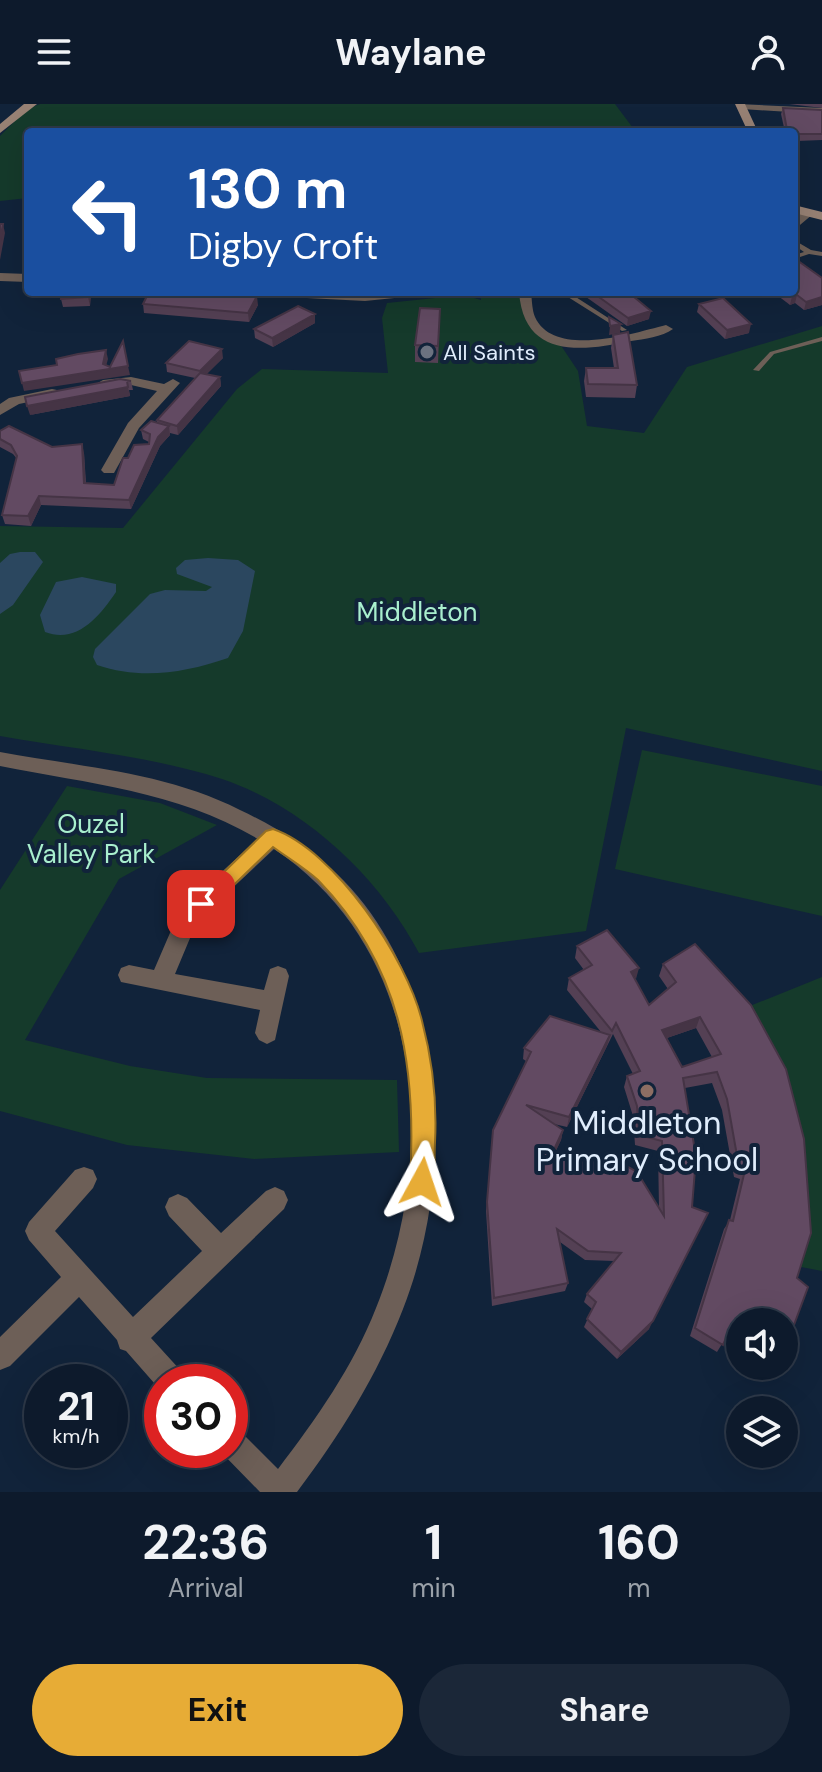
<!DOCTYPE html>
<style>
:root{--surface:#0d1a2c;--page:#1b2738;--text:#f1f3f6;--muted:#9aa1a9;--line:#2d3848;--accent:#e7ac36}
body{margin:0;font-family:"DM Sans",sans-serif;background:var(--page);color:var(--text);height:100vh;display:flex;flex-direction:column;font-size:30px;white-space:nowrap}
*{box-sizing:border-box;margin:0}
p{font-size:26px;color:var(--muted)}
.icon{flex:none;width:44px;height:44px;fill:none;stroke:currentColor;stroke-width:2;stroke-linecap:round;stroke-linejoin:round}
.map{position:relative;height:1388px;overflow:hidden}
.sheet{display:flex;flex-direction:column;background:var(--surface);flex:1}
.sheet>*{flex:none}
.guide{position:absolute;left:24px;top:24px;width:774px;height:168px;border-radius:8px;box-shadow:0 8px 32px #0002,0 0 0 2px var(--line);background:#1a4fa0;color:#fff;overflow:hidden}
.controls{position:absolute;left:726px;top:1204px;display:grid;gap:16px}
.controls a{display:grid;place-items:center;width:72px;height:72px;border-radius:50%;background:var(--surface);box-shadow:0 8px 32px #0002,0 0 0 2px var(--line);font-size:40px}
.speed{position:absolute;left:24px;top:1260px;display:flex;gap:16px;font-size:40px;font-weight:700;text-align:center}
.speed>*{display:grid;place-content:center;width:104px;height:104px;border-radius:50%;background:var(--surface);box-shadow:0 8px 32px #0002,0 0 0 2px var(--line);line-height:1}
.speed small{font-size:20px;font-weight:400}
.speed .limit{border:12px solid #d22;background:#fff;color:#111}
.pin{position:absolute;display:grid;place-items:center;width:68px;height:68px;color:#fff;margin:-34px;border-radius:16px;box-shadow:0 4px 12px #0006}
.me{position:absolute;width:88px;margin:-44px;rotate:5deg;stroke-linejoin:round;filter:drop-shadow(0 0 6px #0008)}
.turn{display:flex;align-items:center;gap:28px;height:168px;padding:0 32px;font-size:36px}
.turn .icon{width:104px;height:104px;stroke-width:2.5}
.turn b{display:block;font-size:56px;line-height:68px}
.eta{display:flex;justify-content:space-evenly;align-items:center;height:136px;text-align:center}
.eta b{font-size:48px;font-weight:700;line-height:56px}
.primary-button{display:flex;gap:16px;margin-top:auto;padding:16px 32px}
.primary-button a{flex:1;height:92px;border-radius:48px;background:var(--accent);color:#111;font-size:32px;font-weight:700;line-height:92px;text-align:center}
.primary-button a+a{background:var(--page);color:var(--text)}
header{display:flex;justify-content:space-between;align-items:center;height:104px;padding:0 32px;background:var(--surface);font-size:36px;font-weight:700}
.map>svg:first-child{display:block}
.green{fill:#153a2b}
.water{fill:#2b475f}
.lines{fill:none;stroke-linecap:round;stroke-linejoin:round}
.lane{fill:#6d5f57;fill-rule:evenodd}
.street{fill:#6d5f57;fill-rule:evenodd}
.secondary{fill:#978174;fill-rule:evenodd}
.wall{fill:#544054;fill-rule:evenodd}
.shaded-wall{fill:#453445}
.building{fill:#624a62;stroke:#453445;stroke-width:2;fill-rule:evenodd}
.route{fill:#e7ac36;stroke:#967023;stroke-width:2}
.worship-dot{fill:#6b7280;stroke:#11233a;stroke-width:3}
.education-dot{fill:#8d6e63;stroke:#11233a;stroke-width:3}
.labels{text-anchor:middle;stroke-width:8;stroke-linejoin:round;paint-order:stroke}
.far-poi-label{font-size:22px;fill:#e0edfc;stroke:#11233a;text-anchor:start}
.park-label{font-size:26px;fill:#a9efce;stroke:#11233a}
.near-poi-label{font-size:32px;fill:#e0edfc;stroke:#11233a}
</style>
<header><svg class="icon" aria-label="menu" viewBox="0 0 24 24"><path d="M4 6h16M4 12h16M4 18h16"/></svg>Waylane<svg class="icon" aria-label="person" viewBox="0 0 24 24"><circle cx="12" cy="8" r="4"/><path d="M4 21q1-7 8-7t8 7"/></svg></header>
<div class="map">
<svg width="822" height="1388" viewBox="0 0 822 1388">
<rect width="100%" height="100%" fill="#11233a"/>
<!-- green -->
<path class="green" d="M40,0H615L636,28H28V94L0,97V32L27,5Z
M480,188H521L530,223L558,237L578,267L587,322L644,329L687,263L822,222V667L626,624L586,827L419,849C379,773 305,703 222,675C151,652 73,645 0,632V422L123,424L237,285L262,265L388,269L382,214L387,199L464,191L481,196Z
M642,646L822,682V812L615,765Z
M67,682L160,699L217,721L119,775L25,936L130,962L207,974L397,976L399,1048L254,1055L127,1041L0,1007V786Z
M822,873V1167L796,1162C822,1059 786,993 740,906Z"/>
<!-- water -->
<path class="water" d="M20,448H35L43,458L13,501L0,510V459L10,450Z
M208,454L238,456L255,467L243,527L228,554C184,569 141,576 97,561L93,553L95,545L150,490L165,486L206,487L212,483L177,470L176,464L185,456Z
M82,473L116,480V488C99,513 77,540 45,528L40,511L56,478Z"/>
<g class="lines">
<!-- lane -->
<path class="lane" d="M794,136L811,146L822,148V152L809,150L794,155V151L804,148L794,141Z
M560,188H568L627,226L622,227Z
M822,233V237L774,250L759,267L753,266L770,248Z"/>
<!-- street -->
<path class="street" d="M738,0L822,4V10L742,5Z
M803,107L813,110L794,126V116Z
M0,169L28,170V178L0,177Z
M262,188H420L414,192L365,197L268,192Z
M519,188H531C532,196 532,206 535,213C554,255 634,229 666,221L673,225C662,233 644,235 631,237C580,248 524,254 519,188Z
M131,273L164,280L173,275L180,279L139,324L114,369H104L101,366L128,319L157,287L131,281L103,284L96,280L103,276Z
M52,285L57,286V292L19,300L0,311V300L9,294Z
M0,648C80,663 166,668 240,706C274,722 309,743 336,769C449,877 457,1067 403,1205C377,1272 340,1331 297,1388H260L219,1346H230V1323L240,1327L278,1365C316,1315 353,1263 376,1204C439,1047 425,845 274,745L209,806L193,827L175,870L264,886L270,865L278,862L286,865L289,872L275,936L267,940L259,936L255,929L260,906L121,878L118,871L121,864L129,861L154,866L176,815L193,794L258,735C177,687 90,680 0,662Z
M84,1063L93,1066L97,1075L93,1084L55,1127L133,1213L202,1147L169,1112L165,1103L169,1094L178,1090L187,1094L221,1129L266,1087L275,1083L284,1087L288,1096L284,1105L151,1234L182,1268L186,1278H162V1288L126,1247L120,1245L117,1236L79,1193L10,1262L0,1266V1233L61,1173L29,1136L25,1127L29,1118L75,1066Z"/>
<!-- secondary -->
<path class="secondary" d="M24,0H37L0,29V20Z
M735,0H745L758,28H748Z
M794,101L822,108V116L794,109Z"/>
</g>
<!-- wall -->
<path class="wall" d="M789,0H822V4Z
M783,4L822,6V36L797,37L794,33V28H785L781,10Z
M822,174V201L804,206L795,199L790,201L773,188H794Z
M91,188L90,202L63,203L61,195Z
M149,188H248V191L258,201L249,218L144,209L143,200Z
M579,188H628L649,215L627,222Z
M699,200L749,229L725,235L697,208Z
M440,205L438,259L415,258V241Z
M315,210V219L273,243L255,234L254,225Z
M613,231L637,281L635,294L586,293L584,277L586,264H614L611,244Z
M223,254L206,270L220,273L221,282L178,331L170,329V331L160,342L131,405L41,401L31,422L5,420L2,411L17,355L13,350L0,343V327L52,343L84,349L86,379L114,381L128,354L149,340V338L143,335L141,326L157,319V316L195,274L167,268L166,259Z
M120,275L131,277L133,286H129L130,292L30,311Z
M695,840L797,1174L791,1229L784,1237V1218H740V1242L725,1235L717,1248L690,1232L724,1125L730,1116L740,1075L734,1073L722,1006L712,979L685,984L649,1225L617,1255L584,1223L592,1205L584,1198L587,1190L614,1157L585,1156L560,1138L568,1179L565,1187L492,1202L486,1107L492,1036L526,957L523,955L524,944L601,928L567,886L569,874L584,866L575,854L577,842L635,875L649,901L668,885L659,872L663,860ZM696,924L712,953L682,963L667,934ZM613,930L633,970L627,972L624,983L633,1012L635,1041L658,1047L659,1104L553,1052L561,1036L563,1026L554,1020L567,1023Z"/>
<!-- shaded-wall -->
<path class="shaded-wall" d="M3,120L5,129L0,156V137Z
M88,188H91L90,202L88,193Z
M797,191L795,199L790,201L792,192Z
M257,192L258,201L249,218L248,209Z
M822,193V201L804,206L806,198Z
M651,207L649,215L627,222L628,214Z
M315,210V219L273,243L272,234Z
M621,220L620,229L609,231L610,222Z
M751,220L749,229L725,235L727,226Z
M222,245L223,254L201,276L200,267Z
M106,246L108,255L105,266L128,262L130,271L24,287L22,279L103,260Z
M220,273L221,282L178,331L177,322Z
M128,283L130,292L30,311L27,302Z
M169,322L170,331L160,342L131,405L129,396L158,333Z
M82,340L84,349L86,388L84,379Z
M39,392L41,401L31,422L28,412Z
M639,864L636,875L631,868Z
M700,913L696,924L658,937L662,926Z
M610,931L607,942L567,1023L569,1013Z
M563,1026L561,1036L549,1062L551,1052Z
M653,1217L649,1225L617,1255L621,1248Z"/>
<!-- building -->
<path class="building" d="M783,4L822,6V30H799L797,27L787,26Z
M0,120H3L0,137Z
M794,154L822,174V193L806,198L797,191L792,192L787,188H794Z
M62,188H88V193L61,195Z
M149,188H246L245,191L257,192L248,209L143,200Z
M592,188H628L651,207L628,214Z
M723,194L751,220L727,226L699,200Z
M298,202L315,210L272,234L254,225Z
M420,204L440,205L438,242L415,241Z
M609,213L621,220L610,222Z
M628,228L637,281L588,280L586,264H618L613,231Z
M123,237L128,262L22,279L19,267L57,261L56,255L78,250L106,246L103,260L110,263Z
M189,237L222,245L200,267L166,259Z
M200,269L220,273L177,322L157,316Z
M120,275L131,277H127L128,283L27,302L25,293Z
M151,317L169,322L158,333L129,396L39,392L28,412L2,411L17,352L11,341L0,335V327L9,322L52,343L82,340L84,379L114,381L123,354H128L134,341L149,340L150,330L141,326Z
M607,826L639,864L631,868L649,901L676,878L663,860L695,840L751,901L786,965L804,1035L811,1129L797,1174L808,1183L791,1229L784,1226V1218H740V1232L729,1227L723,1241L695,1224L729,1116L733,1117L745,1066L739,1063L727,995L717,968L683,974L696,1053L692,1103L708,1109L653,1217L621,1248L587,1215L596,1198L587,1190L621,1149L588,1147L557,1125L568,1179L494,1194L487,1098L493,1026L531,948L524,944L550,912L610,931L569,1013L526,1001L563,1026L551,1052L616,1056L637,1068L664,1112L662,1037L639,1031L637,1002L627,972L640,967L616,919L612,927L569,874L592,861L577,842ZM700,913L721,950L682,963L662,926Z"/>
<!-- route -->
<path class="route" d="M273,725C335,746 407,855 422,917C432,955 437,999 435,1038C434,1054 436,1071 430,1086L422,1089L414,1086L410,1078C417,963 402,863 318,776C305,764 288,754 273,743L208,806H194L191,800L266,727Z"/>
<!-- markers -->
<circle class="worship-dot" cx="427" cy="248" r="8"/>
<circle class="education-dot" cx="647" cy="987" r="8"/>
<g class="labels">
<!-- far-poi labels -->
<g class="far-poi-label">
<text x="443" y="256">All Saints</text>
</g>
<!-- park labels -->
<g class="park-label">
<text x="417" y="517">Middleton</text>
<text x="91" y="729">Ouzel<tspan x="91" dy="30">Valley Park</tspan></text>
</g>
<!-- near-poi labels -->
<g class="near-poi-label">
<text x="647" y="1030">Middleton<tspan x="647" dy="37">Primary School</tspan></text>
</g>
</g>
</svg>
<div class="controls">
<a><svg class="icon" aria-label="sound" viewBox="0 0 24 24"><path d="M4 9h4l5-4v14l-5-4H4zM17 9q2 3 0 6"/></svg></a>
<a><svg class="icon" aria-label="layers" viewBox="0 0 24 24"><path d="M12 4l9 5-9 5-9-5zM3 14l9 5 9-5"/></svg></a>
</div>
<div class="speed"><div>21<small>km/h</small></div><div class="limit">30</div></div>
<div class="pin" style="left:201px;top:800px;background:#d93025"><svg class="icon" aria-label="arrive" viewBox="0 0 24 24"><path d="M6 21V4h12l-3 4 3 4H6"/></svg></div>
<svg class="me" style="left:422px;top:1078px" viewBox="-20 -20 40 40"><path d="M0-17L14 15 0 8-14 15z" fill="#e7ac36" stroke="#fff" stroke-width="4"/></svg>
<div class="guide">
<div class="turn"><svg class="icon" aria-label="left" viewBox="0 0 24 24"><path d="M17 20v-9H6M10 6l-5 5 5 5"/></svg><div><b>130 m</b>Digby Croft</div></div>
</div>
</div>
<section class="sheet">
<div class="eta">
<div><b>22:36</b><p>Arrival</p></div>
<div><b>1</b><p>min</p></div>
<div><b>160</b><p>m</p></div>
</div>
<div class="primary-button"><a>Exit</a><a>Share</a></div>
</section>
